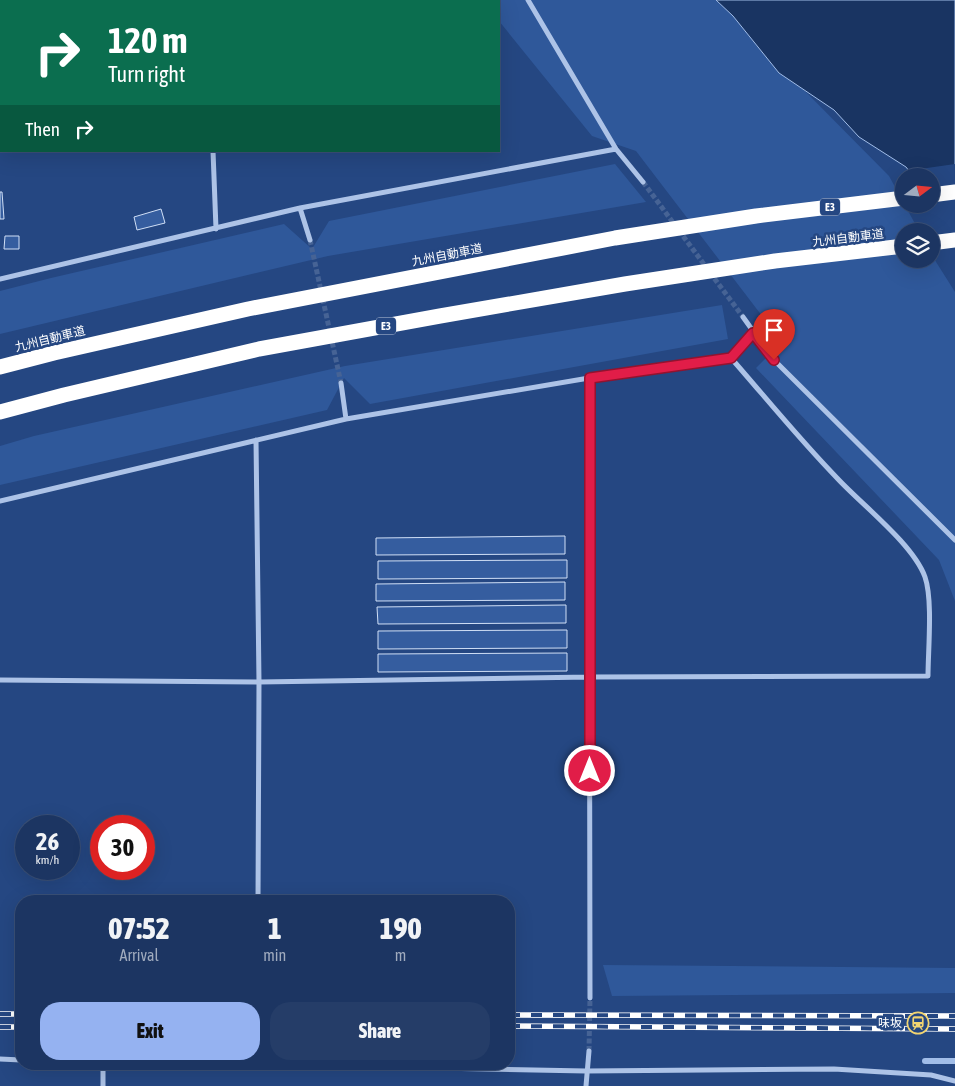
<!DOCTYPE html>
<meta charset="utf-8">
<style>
:root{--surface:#1c3562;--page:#253d68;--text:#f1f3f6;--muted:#a0abbe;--line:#3a5077;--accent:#95b2f1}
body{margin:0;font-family:"Asap Condensed","Noto Sans JP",sans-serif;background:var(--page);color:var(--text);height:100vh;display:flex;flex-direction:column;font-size:19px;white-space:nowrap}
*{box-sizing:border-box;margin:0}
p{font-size:16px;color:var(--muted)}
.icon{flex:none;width:28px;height:28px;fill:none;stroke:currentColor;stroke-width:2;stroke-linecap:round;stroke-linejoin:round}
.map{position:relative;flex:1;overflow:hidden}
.side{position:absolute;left:15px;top:895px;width:500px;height:175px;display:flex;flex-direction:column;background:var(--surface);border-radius:20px;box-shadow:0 5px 20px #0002,0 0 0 1px var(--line)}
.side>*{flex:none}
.banner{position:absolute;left:0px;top:0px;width:500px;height:152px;box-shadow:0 5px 20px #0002,0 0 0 1px var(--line);background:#0b6e4f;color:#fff;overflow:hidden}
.needle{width:32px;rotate:74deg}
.fabs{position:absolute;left:895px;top:168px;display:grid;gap:10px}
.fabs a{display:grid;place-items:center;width:45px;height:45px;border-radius:50%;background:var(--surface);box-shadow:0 5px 20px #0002,0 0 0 1px var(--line);font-size:25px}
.speed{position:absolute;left:15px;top:815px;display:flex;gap:10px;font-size:25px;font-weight:700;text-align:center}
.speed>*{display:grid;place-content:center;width:65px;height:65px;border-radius:50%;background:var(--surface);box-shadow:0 5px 20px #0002,0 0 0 1px var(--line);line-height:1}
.speed small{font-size:12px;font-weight:400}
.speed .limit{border:8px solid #d22;background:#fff;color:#111}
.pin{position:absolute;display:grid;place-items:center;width:42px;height:42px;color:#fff;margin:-51px -21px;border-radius:50% 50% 50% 0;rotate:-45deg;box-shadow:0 0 5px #0007}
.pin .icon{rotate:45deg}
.me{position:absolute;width:55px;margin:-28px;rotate:0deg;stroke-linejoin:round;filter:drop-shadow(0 0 4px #0008)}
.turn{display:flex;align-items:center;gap:18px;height:105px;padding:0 25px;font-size:22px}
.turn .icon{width:65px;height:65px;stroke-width:2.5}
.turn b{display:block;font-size:35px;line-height:42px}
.then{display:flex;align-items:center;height:48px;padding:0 25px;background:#0003;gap:10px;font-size:19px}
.eta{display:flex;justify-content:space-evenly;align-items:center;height:85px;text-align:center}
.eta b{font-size:30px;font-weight:800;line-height:35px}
.button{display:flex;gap:10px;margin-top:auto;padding:10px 25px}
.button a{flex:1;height:58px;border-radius:20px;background:var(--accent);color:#111;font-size:20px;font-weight:800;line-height:58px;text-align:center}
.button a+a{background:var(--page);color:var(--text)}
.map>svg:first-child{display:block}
.green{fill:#2f589a}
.water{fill:#193462;stroke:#a1bde8}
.pier{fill:#254782}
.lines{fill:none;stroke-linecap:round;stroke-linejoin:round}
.stream{stroke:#a1bde8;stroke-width:6}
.building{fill:#355d9f;stroke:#d0dff6}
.minor-tunnel{stroke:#466395;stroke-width:5;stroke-dasharray:5 2.5;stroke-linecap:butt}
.minor{stroke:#adc3e7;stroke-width:5}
.motorway{stroke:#fff;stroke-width:15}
.rail-casing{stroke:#fff;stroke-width:5.5}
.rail{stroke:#254782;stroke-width:4;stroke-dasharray:11;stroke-linecap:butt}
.route-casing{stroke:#92132f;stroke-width:12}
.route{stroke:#e11d48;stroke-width:9}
.labels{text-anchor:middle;stroke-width:5;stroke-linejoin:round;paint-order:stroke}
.shield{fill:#254782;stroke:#bec8da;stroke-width:1}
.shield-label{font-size:11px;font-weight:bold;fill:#fff}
.street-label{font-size:12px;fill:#fff;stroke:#254782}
.poi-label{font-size:12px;fill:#fff;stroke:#254782;text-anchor:end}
</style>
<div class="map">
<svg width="955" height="1086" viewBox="0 0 955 1086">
<rect width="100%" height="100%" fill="#254782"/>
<!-- green -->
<path class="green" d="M481,0H716L733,16L779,73L802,88L889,176L919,231H904V259H931V254L955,292V601L939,560L756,368L782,342L636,151L592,136L499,21V1Z
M615,164L646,202L328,256L0,334V291L51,278L284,224L312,249L329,221Z
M722,305L728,339L370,404L344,378L327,410L0,485V446L34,436L345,366Z
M603,965L955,968V993L612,996Z"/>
<!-- water -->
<path class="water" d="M716,0H955V237L931,176H913L906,167L859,137L834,110L779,73L733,16Z"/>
<!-- pier -->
<path class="pier" d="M955,164V240L929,204H931V176H909L906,171Z"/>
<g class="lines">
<!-- stream -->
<path class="stream" d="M925,1061H955"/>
</g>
<!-- building -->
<path class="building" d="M0,192H2L4,219H0Z
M161,209L165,223L137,230L134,217Z
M5,236H19V249H4Z
M565,536V554L376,555V538Z
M567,560V578L378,579V561Z
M565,582V600L376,601V584Z
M566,605V623L378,624L377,607Z
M567,630V648L378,649V631Z
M567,653V671L378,672V654Z"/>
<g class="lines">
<!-- minor-tunnel -->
<path class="minor-tunnel" d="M643,182L743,317
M310,240L341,383
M589,1051L590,998"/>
<!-- minor -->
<path class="minor" d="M242,0L243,1
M528,0L616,149L643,182
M213,151L216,229
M300,208L310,240
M0,279L300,208L616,149
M743,317L774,360L955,540
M589,378L590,998
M341,383L346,419
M256,440L259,682L258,901
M0,501L346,419L589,378L731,358L753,333
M0,680L259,682L590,677L928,676C928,651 933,600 925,577C913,544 862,505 837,478C800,440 766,398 731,358
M0,1059L21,1060
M245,1064L586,1071L834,1069L931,1075L955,1081
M103,1086V1064
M586,1086L589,1051"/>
<!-- motorway -->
<path class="motorway" d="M931,195L955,192
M931,243L955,240
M0,367L54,353L248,309L615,238L756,216L904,198
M0,412L64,395L259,349L440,316L625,284L775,261L904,246"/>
<!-- rail casing -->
<g class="rail-casing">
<path id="rail" d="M0,1014H21
M509,1015L955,1016
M509,1026L955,1029
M0,1027H21"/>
</g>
<!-- rail -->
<use href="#rail" class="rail"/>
</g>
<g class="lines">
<!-- route casing -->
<g class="route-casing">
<path id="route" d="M590,771V378L731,358L753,333L774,360"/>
</g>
<!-- route -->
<use href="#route" class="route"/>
</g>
<!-- icons -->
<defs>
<g id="station-ring" transform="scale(1.125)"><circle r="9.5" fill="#254782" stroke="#f1d471" stroke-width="1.5"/><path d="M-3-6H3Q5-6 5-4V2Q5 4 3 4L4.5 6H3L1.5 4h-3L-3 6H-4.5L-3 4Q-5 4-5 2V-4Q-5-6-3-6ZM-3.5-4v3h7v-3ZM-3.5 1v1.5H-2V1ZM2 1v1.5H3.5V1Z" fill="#f1d471"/></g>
</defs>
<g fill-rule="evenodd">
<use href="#station-ring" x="918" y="1023"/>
</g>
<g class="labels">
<!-- shield labels -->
<g class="shield">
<rect x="820" y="198.5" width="20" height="17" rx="4"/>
<rect x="376" y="317.5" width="20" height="17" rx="4"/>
</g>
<g class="shield-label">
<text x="830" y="211">E3</text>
<text x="386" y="330">E3</text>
</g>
<!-- street labels -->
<g class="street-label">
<text transform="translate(848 238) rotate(-7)" y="4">九州自動車道</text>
<text transform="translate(447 255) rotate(-11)" y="4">九州自動車道</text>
<text transform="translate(50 339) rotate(-14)" y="4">九州自動車道</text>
</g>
<!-- poi labels -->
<g class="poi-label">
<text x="902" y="1027">味坂</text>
</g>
</g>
</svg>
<div class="fabs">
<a><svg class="needle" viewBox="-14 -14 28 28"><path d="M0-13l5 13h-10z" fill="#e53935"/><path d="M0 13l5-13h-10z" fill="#a0abbe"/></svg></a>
<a><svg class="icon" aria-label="layers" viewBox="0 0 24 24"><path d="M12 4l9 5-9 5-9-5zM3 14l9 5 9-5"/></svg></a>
</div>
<div class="speed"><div>26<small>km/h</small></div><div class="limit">30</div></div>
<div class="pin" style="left:774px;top:360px;background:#d93025"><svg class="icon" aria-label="arrive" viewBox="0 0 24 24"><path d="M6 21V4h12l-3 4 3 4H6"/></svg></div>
<svg class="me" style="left:590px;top:771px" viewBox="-20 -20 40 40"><circle r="17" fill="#e11d48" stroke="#fff" stroke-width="3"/><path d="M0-11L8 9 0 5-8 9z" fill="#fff"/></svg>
<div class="banner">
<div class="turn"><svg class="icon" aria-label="right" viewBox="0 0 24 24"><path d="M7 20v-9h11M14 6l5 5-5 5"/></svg><div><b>120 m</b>Turn right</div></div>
<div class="then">Then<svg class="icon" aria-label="right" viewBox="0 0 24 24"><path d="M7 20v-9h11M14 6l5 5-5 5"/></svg></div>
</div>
<section class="side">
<div class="eta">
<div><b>07:52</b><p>Arrival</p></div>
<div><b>1</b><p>min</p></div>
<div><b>190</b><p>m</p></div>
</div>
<div class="button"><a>Exit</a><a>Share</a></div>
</section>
</div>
